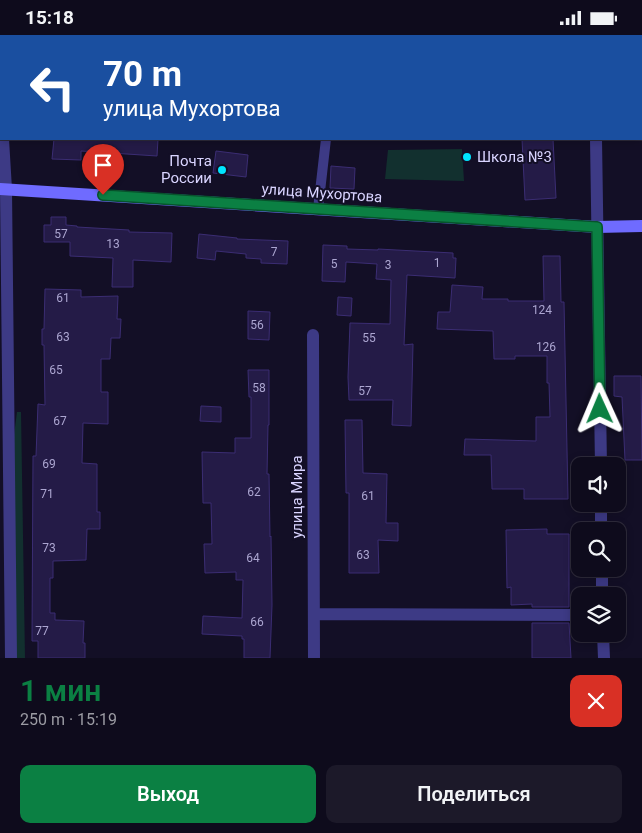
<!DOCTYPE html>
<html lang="ru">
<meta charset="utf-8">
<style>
:root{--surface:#0e0b1c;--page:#1c1929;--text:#f1f3f6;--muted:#9b9ba3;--line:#2e2b3b;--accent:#0b8043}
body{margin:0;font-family:Roboto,sans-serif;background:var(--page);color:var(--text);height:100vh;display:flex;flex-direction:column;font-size:19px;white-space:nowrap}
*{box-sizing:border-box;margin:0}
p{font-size:16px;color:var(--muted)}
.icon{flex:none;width:28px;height:28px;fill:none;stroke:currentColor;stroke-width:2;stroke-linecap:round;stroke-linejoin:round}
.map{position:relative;height:623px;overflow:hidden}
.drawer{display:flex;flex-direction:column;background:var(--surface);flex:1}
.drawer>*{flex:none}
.hud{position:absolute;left:0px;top:0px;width:642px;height:105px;box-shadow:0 2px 8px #0003,0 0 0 1px var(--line);background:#1a4fa0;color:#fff;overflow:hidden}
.controls{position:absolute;left:571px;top:422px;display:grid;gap:10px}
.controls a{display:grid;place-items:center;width:55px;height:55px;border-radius:10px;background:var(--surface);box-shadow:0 2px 8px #0003,0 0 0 1px var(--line);font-size:25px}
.pin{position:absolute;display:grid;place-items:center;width:42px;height:42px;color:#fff;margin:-51px -21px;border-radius:50% 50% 50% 0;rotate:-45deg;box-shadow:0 0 5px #0007}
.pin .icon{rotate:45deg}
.me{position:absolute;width:55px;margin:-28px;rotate:359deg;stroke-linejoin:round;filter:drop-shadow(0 0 4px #0008)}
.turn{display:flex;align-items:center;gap:18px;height:105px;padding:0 20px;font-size:22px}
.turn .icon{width:65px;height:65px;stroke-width:2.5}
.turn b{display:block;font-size:35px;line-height:42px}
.round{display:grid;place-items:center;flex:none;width:52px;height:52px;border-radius:10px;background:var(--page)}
.summary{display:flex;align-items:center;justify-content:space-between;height:85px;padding:0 20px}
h1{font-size:30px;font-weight:600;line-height:38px;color:var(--accent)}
.primary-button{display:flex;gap:10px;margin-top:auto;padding:10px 20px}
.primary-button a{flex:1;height:58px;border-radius:10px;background:var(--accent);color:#fff;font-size:20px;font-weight:600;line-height:58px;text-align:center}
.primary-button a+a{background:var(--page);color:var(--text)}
.status{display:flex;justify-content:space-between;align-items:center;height:35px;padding:0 25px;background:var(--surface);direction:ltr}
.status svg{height:14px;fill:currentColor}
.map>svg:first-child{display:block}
.green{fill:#12302f}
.building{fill:#241b47;stroke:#3b2d73}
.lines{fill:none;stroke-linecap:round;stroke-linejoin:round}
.lane{stroke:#3d3a85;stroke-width:10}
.street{stroke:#3d3a85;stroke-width:12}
.secondary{stroke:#6f6bff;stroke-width:12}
.route-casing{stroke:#07532c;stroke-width:12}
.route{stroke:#0b8043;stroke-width:9}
.poi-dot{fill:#00e5ff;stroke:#130f26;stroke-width:2}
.labels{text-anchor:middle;stroke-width:4;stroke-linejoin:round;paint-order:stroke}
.number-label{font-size:12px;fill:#aca6d1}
.poi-label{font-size:15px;fill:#d9d4ff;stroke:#130f26;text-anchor:start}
.street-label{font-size:15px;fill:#d9d4ff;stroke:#130f26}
</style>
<div class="status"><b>15:18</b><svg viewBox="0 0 49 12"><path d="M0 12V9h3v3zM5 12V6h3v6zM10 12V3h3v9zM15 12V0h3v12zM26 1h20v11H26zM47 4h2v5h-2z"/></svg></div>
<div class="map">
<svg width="642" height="623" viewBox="0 0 642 623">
<rect width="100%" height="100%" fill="#130f26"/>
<!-- green -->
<path class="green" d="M462,114L464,146L385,144L388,115Z
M17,377H21L25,623H16L14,400Z"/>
<!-- building -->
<path class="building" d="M54,104H158L157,121L81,116V125L52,124Z
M522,104H553L556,163L525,165Z
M216,116L248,120L246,142L213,138Z
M331,131L355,133L354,154L330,153Z
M51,182H66V190L77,191V192L129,195V197L172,198L171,227L133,225V252H112L113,223L70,221V207H44V190H51Z
M199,199L237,203V204L288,206L287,229L261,228V224L246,223V219L216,216L215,225L197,223Z
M323,210L347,211V214L378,215V214L453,218V223H456L455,243L407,240L404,310L413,309L411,391L392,390L393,365H349L348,342L350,288L390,289L391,245L376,244L377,229L346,227L345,247L322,246Z
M543,221H560L561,267H564L568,464H524V454H492L491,420H464L465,404L536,406V382H550L549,348H547V321H515V324H494L493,296L437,294L438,277H450L452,250L483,252L482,264H508V266H544Z
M45,254L81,255V262L118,261L117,284H121L120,303H111L110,324H101V357H108V389L83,388L82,428L97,429V477H100V494H87L86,525L53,526V543H50V578H55V585L84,586L83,608H85V623H38V606H32L33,421H36L38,369L45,370L44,310H42V294H44Z
M338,262L352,263L351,281L337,280Z
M248,276L270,277L269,305L248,304Z
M248,335H269V390H268L267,439H269L270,502L271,501L272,570L270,623H244V604H242V601L202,599L203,581L242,583L243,545H236V537L205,538L204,509H212L211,468H203L202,417L235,418V403H251V362H249Z
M614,341H641L642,425H625L622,362L614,361Z
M201,371L221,372V387L200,386Z
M345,385H362L363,438L387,439L386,488H398V506L378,505L379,538H349V458H346Z
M547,494V499H569V572H532V569L511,570V552L507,553L506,495Z
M532,588H569L571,623H532Z"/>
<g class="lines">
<!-- lane -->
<path class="lane" d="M318,174L326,104"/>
<!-- street -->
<path class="street" d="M595,0V1
M0,39L1,68
M3,104L6,154L11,623
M596,104L601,431
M313,300L314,623
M601,469V496
M602,534V561
M314,579L580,580
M603,599L604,623"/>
<!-- secondary -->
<path class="secondary" d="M0,154L597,192L642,191"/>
</g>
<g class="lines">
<!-- route casing -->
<g class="route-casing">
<path id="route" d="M103,160L597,192L600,374"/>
</g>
<!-- route -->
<use href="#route" class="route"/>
</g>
<!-- markers -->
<g class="poi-dot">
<circle cx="467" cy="122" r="5"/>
<circle cx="222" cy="135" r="5"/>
</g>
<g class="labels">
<!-- number labels -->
<g class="number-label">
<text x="61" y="203">57</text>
<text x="113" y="213">13</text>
<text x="274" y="221">7</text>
<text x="437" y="232">1</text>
<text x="334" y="233">5</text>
<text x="388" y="234">3</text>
<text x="63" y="267">61</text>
<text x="542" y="279">124</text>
<text x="257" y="294">56</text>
<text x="63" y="306">63</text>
<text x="369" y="307">55</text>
<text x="546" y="316">126</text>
<text x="56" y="339">65</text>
<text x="259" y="357">58</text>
<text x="365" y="360">57</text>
<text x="60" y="390">67</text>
<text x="49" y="433">69</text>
<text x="254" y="461">62</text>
<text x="47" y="463">71</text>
<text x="368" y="465">61</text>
<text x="49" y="517">73</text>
<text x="363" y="524">63</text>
<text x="253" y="527">64</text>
<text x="257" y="591">66</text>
<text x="42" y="600">77</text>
</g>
<!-- poi labels -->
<g class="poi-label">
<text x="477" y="127">Школа №3</text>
<text x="212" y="131" text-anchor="end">Почта<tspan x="212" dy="17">России</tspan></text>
</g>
<!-- street labels -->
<g class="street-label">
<text transform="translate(322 158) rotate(4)" y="5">улица Мухортова</text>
<text transform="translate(297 462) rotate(-90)" y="5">улица Мира</text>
</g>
</g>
</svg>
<div class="controls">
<a><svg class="icon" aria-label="sound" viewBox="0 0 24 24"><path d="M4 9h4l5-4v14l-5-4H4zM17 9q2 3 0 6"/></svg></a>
<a><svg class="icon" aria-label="search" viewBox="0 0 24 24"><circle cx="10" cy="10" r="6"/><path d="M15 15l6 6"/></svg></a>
<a><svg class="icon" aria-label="layers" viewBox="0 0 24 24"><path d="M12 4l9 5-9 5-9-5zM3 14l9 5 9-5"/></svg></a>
</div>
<div class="pin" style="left:103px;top:160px;background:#d93025"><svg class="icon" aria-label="arrive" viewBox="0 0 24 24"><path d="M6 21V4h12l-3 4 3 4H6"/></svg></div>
<svg class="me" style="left:600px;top:374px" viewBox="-20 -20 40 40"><path d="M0-17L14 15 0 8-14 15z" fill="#0b8043" stroke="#fff" stroke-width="4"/></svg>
<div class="hud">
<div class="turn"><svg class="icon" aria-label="left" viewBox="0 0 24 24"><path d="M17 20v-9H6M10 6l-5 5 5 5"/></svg><div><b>70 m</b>улица Мухортова</div></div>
</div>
</div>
<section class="drawer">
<div class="summary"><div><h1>1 мин</h1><p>250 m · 15:19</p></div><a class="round" style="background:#d93025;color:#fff"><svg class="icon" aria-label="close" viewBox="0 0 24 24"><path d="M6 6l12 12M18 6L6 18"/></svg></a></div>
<div class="primary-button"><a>Выход</a><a>Поделиться</a></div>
</section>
